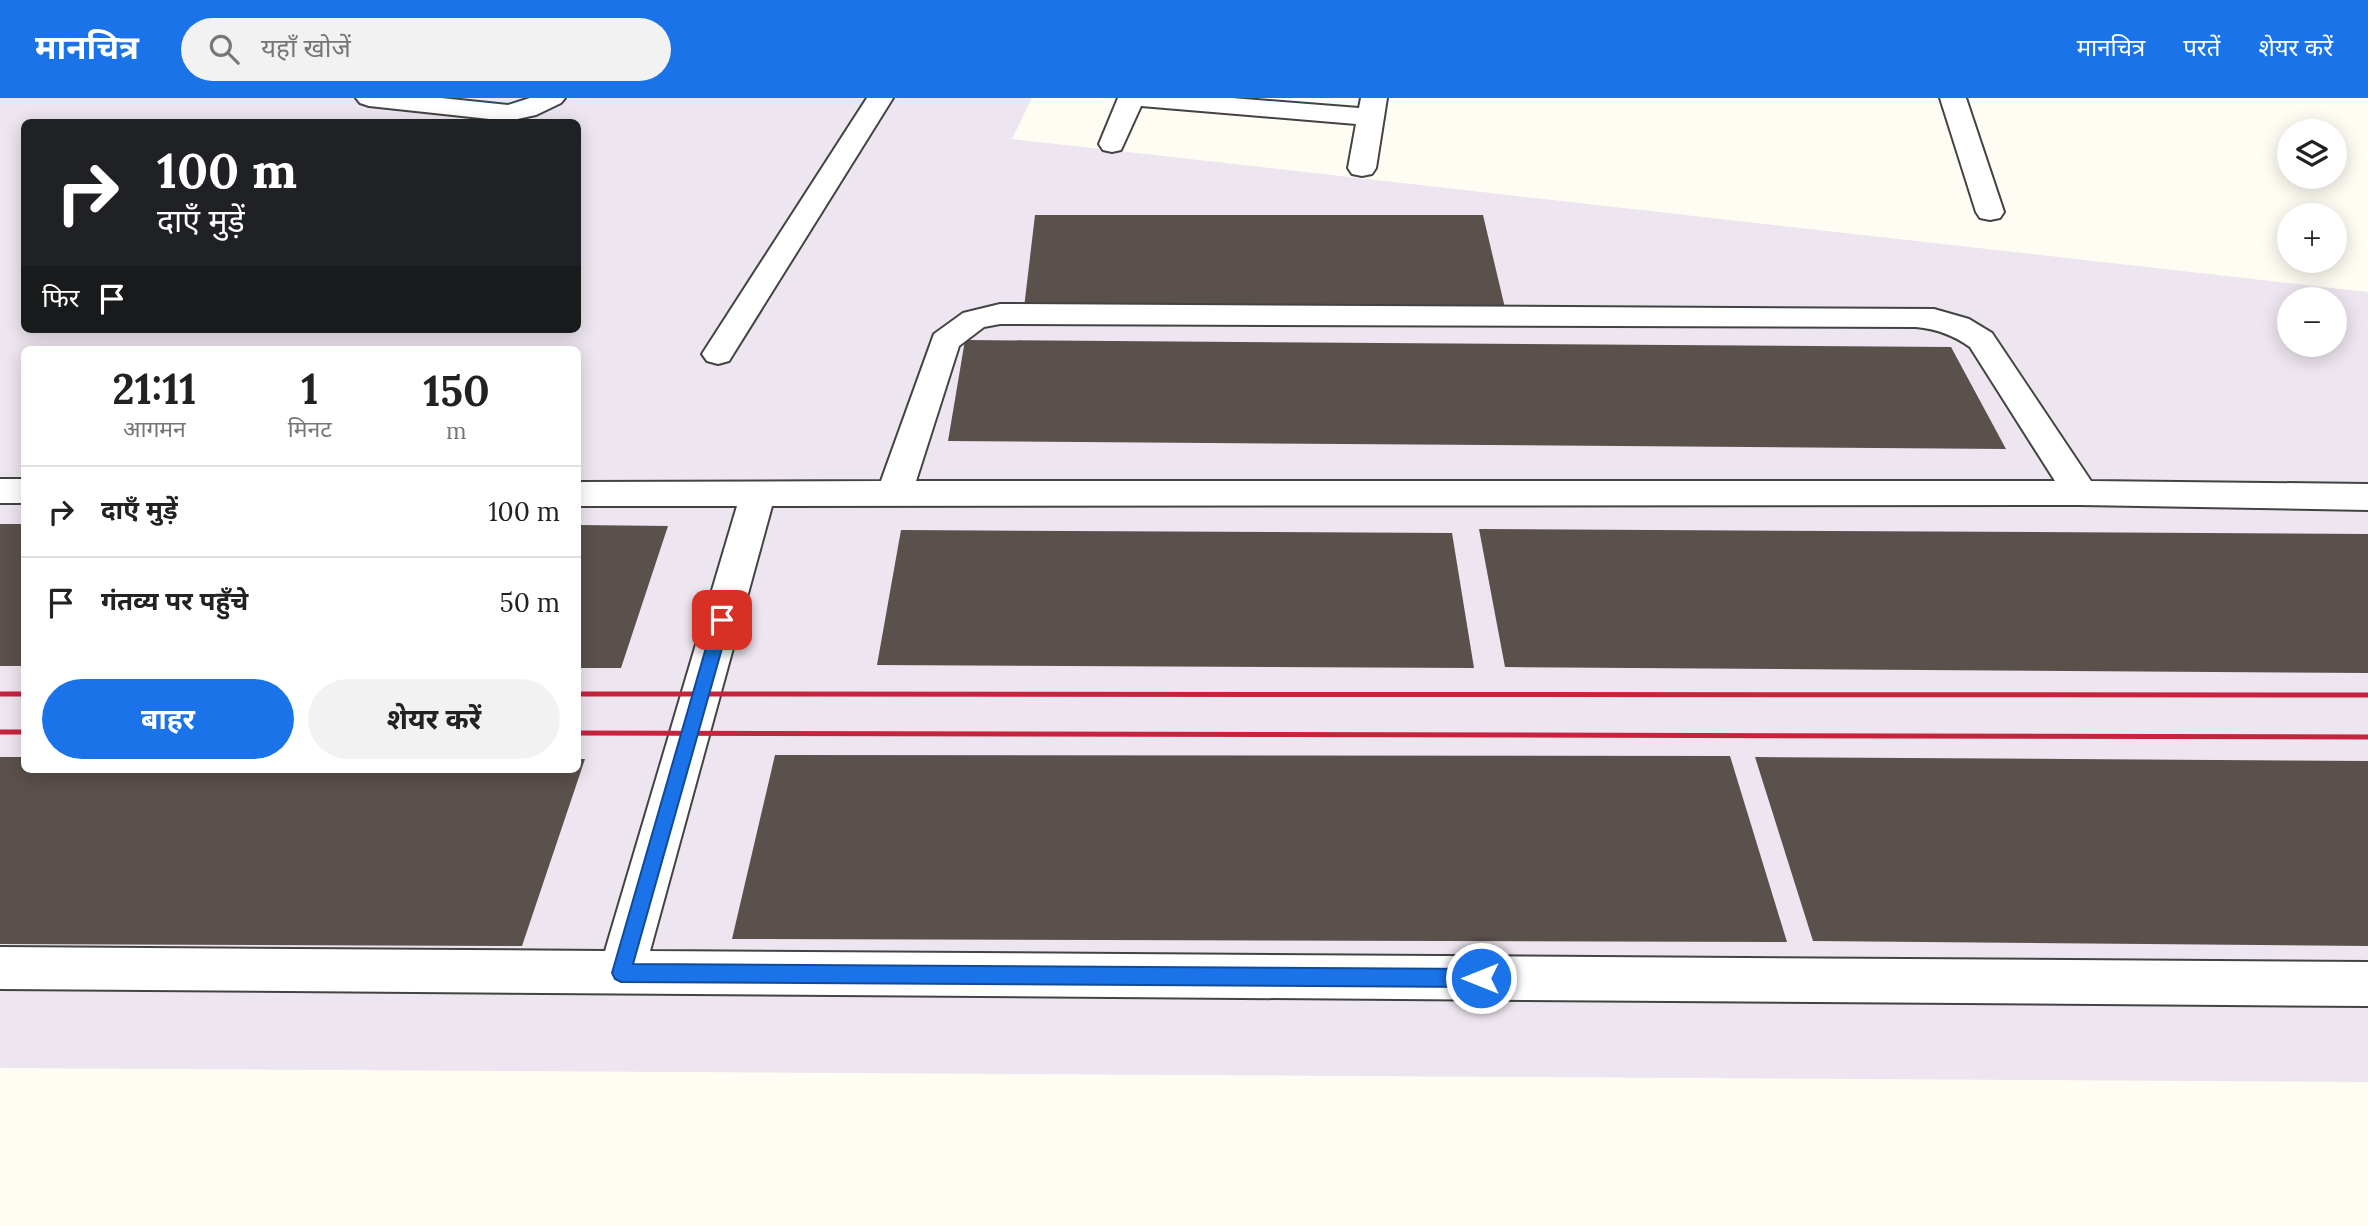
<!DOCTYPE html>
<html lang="hi">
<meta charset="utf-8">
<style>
:root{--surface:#fff;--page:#f2f2f2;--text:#222;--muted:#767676;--line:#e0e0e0;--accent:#1a73e8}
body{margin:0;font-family:Lora,"Noto Sans Devanagari",serif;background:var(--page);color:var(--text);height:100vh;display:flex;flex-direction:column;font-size:26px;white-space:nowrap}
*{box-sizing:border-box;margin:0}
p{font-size:23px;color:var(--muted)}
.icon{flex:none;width:38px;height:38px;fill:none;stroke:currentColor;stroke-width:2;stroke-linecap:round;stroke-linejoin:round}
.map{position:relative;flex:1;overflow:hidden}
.sheet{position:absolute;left:21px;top:248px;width:560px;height:427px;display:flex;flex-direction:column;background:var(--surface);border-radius:10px;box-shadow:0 4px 18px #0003}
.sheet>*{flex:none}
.top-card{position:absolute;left:21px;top:21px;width:560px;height:214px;border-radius:10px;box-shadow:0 4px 18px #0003;background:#202124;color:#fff;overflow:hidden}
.fabs{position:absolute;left:2277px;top:21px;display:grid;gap:14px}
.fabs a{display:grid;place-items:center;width:70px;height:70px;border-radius:50%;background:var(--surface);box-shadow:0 4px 18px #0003;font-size:35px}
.pin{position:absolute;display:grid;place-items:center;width:60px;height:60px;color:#fff;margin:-30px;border-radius:14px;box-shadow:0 4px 10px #0006}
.me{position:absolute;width:77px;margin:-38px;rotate:270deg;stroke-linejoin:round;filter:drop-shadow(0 0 5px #0008)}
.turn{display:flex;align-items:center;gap:24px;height:147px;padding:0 21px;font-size:32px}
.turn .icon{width:91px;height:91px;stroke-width:2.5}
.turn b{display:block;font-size:49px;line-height:60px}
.then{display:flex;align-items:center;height:66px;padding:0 21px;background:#0003;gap:14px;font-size:26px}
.eta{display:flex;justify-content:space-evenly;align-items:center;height:119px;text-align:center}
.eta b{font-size:42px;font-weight:700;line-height:49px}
.button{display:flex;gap:14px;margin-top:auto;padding:14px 21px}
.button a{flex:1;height:80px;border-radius:42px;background:var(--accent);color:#fff;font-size:28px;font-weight:700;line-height:80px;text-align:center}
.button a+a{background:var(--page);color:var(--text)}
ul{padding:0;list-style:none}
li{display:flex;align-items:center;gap:21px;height:91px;padding:0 21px;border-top:2px solid var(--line)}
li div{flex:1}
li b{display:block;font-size:26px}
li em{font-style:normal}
header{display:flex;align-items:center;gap:42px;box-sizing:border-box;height:98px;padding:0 35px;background:var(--accent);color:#fff}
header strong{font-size:33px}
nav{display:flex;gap:38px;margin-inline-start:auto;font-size:24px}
.search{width:490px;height:63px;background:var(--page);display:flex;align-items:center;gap:18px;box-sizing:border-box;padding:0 24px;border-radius:38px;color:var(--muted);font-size:26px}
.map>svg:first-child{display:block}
.industrial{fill:#ede5ef;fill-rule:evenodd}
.building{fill:#5a504c}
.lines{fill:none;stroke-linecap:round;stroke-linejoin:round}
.minor-casing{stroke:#434343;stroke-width:4}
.minor{fill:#fff;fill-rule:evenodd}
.rail{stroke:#c6233d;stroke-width:5}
.route{fill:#1a73e8;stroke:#114b97;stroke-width:2}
</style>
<header>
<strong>मानचित्र</strong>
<div class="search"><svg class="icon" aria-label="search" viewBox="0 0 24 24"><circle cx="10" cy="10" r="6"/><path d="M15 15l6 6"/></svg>यहाँ खोजें</div>
<nav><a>मानचित्र</a><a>परतें</a><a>शेयर करें</a></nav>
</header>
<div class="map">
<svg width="2368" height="1128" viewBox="0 0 2368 1128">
<rect width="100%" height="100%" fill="#fffcf4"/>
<!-- industrial -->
<path class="industrial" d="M0,0H1032L1012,41L2368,194V984L0,970ZM24,24H578V231H24ZM2289,201H2334V247H2289ZM24,252H578V672H24Z"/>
<!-- building -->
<path class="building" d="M1035,117H1483L1505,210H1024Z
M965,242L1951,249L2006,351L948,343Z
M0,426H24V568H0Z
M578,427L668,428L621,570H578Z
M1479,431L2368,436V575L1505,569Z
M901,432L1452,435L1474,570L877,567Z
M775,657L1730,658L1787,844L732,841Z
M0,659H24V672H578V661H585L522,848L0,846Z
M1755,659L2368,663V848L1813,843Z"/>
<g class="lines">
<!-- minor casing -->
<g class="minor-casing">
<path id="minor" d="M356,0H441L508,7L530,0H565L561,5L536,17L508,23L369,8L360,5Z
M867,0H893L729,263L718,266L707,263L702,256Z
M1118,0H1232L1359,10L1361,0H1387L1376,70L1372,76L1362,78L1352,76L1348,70L1356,26L1141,8L1121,52L1112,54L1103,52L1099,46Z
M1940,0H1966L2004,114L2000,120L1990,122L1980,120L1976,114Z
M1000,206L1934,211L1969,221L1992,235L2091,383L2368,386V412L2081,407L772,408L650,853L2368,864V908L0,891V849L605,853L737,408H578V384L881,383L934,236L963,215ZM1000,226L1916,229C1937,231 1953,237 1970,249L2055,383H916L959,248L984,229Z
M0,381H24V405H0Z"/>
</g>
<!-- minor -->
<use href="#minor" class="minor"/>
<!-- rail -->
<path class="rail" d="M0,596H24
M578,596L2368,597
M0,634H24
M578,635L2368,639"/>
</g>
<!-- route -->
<path class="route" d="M722,515L730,522L633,866L1481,871L1488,874L1490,880L1488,887L1481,889L621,884L615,881L612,875L714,522Z"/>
</svg>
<div class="fabs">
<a><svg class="icon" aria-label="layers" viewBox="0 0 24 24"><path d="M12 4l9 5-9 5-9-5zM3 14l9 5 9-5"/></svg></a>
<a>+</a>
<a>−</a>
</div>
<div class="pin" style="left:722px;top:522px;background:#d93025"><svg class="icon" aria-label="arrive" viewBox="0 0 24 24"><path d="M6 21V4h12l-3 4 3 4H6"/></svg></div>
<svg class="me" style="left:1481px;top:880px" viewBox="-20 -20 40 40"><circle r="17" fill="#1a73e8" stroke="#fff" stroke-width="3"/><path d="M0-11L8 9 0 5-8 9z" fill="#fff"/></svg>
<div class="top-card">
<div class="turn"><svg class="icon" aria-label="right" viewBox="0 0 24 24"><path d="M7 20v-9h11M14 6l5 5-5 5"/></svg><div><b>100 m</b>दाएँ मुड़ें</div></div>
<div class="then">फिर<svg class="icon" aria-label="arrive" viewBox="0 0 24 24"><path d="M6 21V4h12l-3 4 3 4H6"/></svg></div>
</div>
<section class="sheet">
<div class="eta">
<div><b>21:11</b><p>आगमन</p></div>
<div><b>1</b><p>मिनट</p></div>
<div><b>150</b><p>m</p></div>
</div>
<ul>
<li><svg class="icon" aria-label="right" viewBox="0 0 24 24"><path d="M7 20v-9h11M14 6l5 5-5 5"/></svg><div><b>दाएँ मुड़ें</b></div><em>100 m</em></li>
<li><svg class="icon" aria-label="arrive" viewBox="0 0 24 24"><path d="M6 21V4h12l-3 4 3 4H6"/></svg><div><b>गंतव्य पर पहुँचे</b></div><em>50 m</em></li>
</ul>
<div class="button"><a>बाहर</a><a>शेयर करें</a></div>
</section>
</div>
